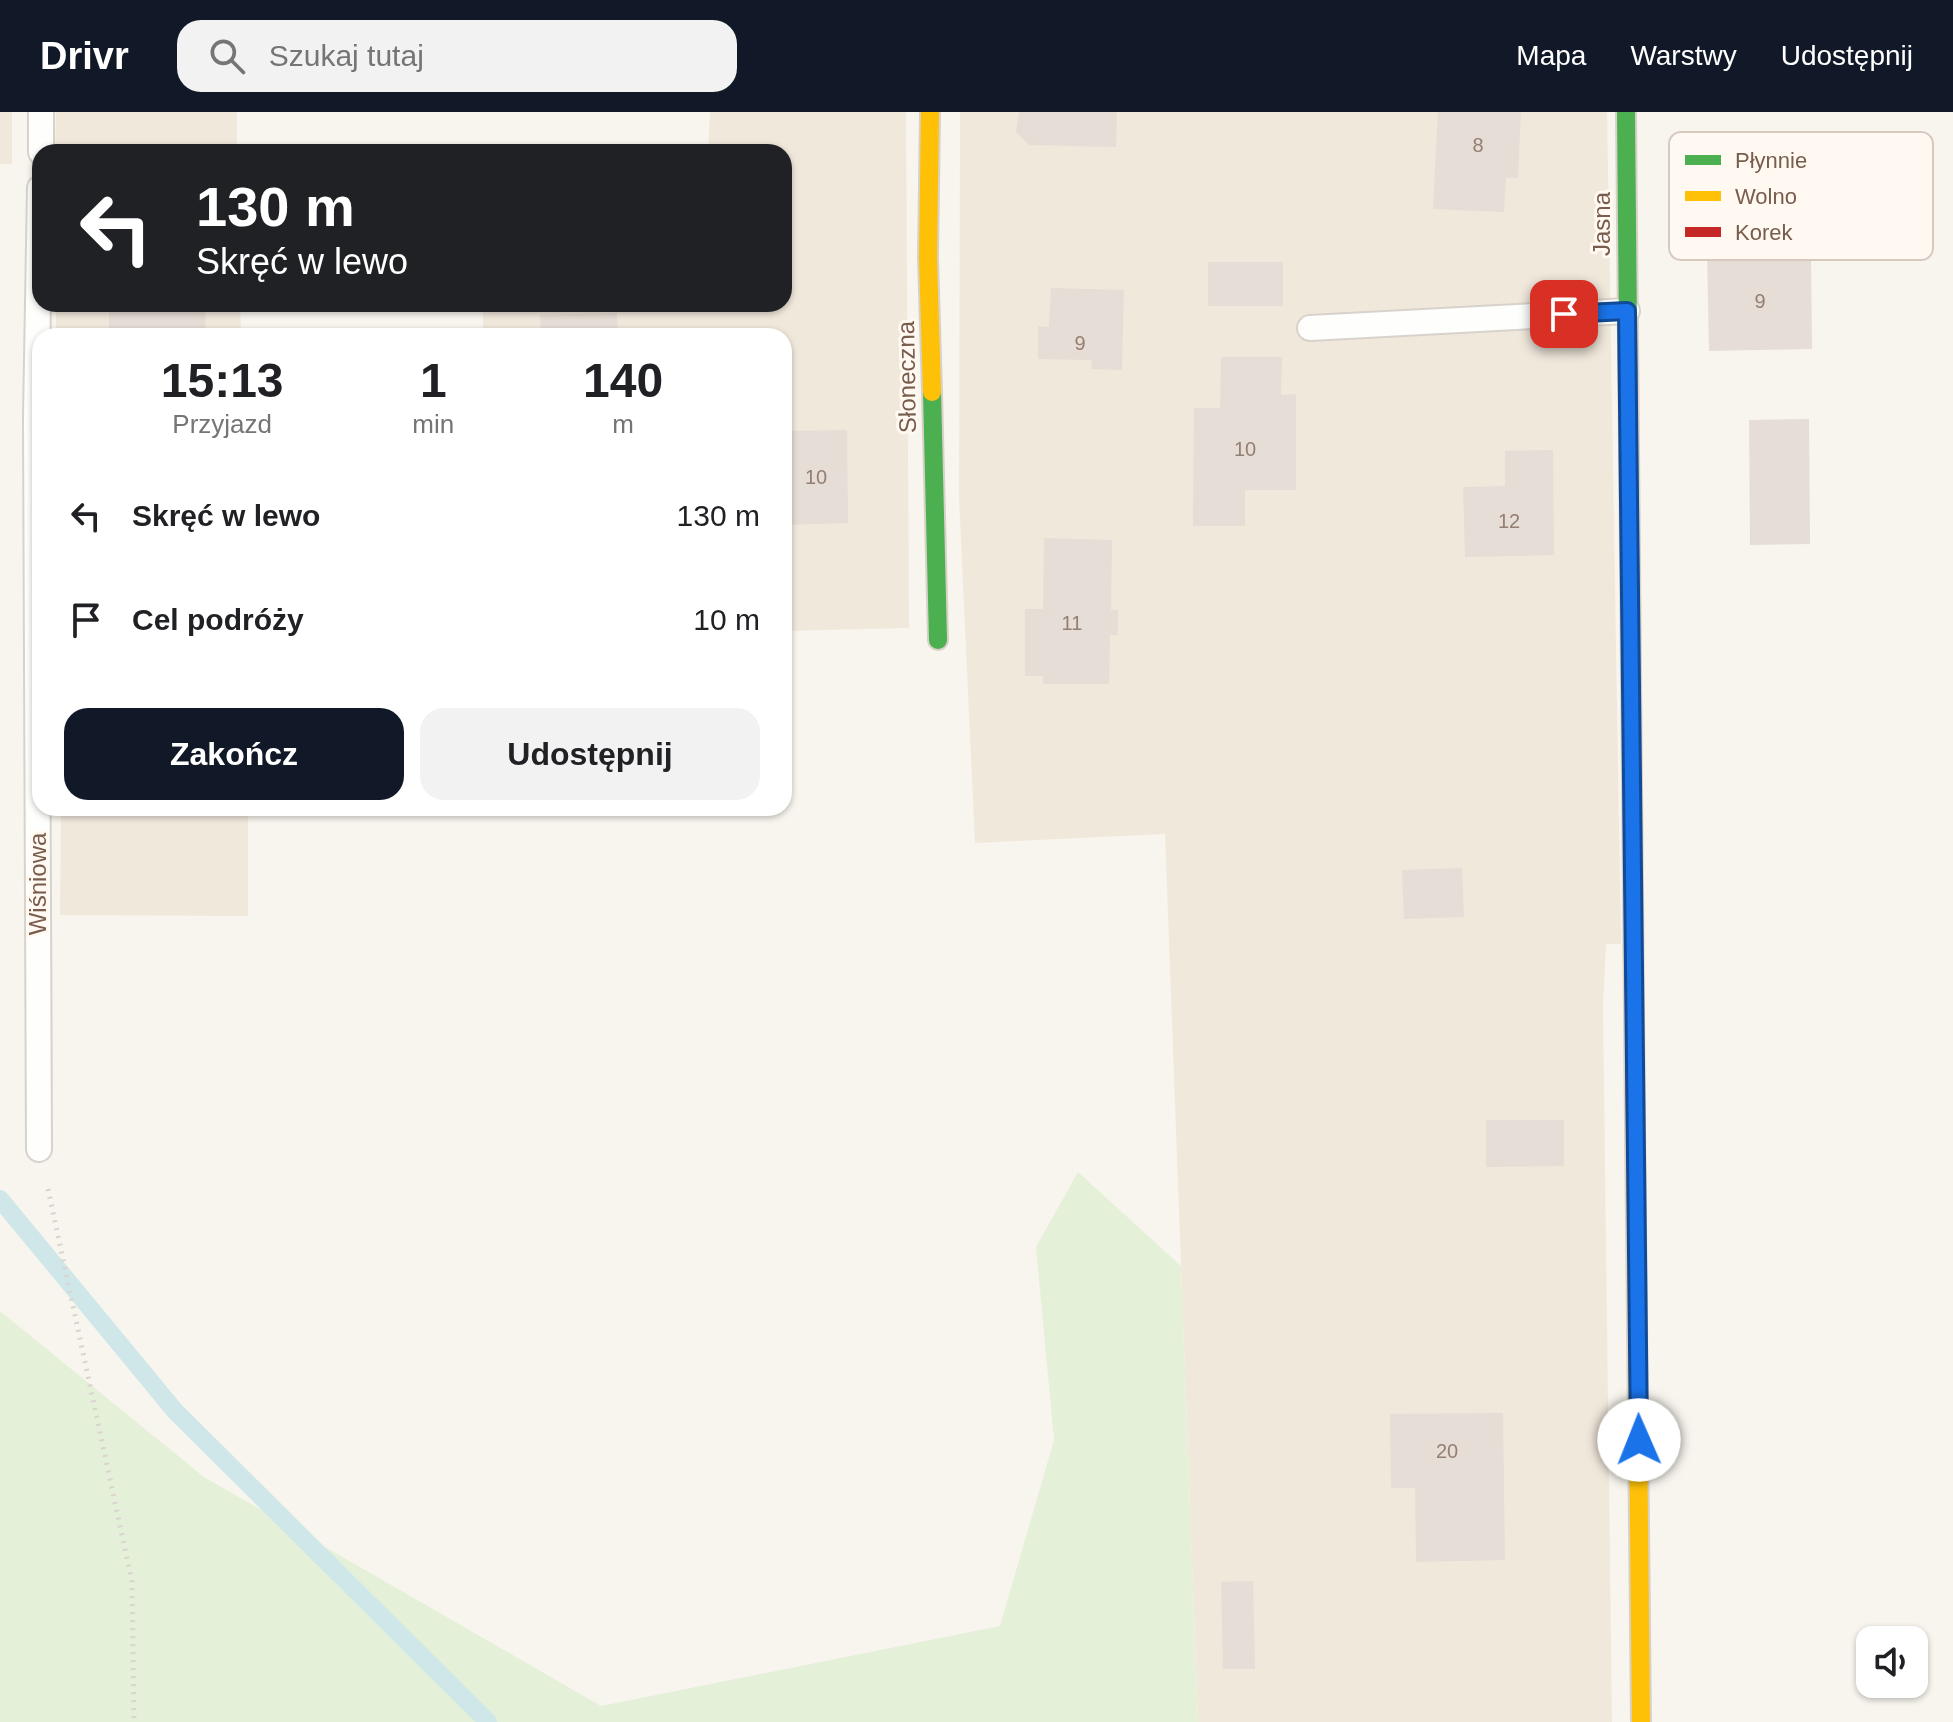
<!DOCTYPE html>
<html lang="pl">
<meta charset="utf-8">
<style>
:root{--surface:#fff;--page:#f2f2f2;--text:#202124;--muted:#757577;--accent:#111827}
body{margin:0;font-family:Arial,sans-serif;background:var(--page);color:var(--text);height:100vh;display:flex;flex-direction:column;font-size:30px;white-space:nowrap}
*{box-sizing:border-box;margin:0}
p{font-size:26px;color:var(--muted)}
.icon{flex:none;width:44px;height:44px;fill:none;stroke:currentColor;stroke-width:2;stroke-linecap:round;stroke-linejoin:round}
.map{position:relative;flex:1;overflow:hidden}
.side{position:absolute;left:32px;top:216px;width:760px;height:488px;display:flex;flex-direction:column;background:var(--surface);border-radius:24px;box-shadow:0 2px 6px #0004}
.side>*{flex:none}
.guide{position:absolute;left:32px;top:32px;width:760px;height:168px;border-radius:24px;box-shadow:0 2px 6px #0004;background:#202124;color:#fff;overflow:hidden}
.fabs{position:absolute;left:1856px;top:1514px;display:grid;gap:16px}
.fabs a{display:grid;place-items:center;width:72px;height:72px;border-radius:16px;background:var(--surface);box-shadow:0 2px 6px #0004;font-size:40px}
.pin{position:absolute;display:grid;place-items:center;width:68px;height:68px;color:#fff;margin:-34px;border-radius:16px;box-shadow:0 4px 12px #0006}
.me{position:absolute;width:88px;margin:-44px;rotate:359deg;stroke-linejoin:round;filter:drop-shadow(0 0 6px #0008)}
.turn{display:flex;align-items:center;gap:28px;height:168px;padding:0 32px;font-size:36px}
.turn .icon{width:104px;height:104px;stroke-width:2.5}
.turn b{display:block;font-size:56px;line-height:68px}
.eta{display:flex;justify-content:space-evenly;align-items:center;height:136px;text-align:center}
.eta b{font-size:48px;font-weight:600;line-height:56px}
.button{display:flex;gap:16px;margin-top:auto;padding:16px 32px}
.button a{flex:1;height:92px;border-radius:24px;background:var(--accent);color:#fff;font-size:32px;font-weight:600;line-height:92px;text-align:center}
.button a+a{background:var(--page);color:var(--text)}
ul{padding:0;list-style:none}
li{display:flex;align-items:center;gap:24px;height:104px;padding:0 32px}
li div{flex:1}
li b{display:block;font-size:30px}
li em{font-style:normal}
header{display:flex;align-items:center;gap:48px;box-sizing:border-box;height:112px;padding:0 40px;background:var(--accent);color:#fff}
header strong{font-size:38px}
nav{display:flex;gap:44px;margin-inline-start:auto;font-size:28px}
.search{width:560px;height:72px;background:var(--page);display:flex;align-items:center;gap:20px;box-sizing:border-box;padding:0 28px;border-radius:24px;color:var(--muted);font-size:30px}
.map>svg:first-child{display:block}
.residential{fill:#f1e8dc}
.green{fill:#e5f0d9}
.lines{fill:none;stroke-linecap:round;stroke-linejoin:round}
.stream{stroke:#cfe7e9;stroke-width:18}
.building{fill:#e5ddd6}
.lane-casing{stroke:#d8d2cc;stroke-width:28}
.fast-casing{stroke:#d8d1ca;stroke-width:22}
.slow-casing{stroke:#d8d1ca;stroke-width:22}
.jam-casing{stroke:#d8d1ca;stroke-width:22}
.path{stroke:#dad4d0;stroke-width:5;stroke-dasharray:2 6;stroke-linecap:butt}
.lane{stroke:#fefefc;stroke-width:24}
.fast{stroke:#4caf50;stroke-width:18}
.slow{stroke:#ffc107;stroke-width:18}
.jam{stroke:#c62828;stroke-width:18}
.route-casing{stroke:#114b97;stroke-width:20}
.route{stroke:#1a73e8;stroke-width:14}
.labels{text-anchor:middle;stroke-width:6;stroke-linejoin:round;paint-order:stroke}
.number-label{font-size:20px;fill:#957e72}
.street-label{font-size:24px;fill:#785c4d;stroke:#fff9f1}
.key{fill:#fff9f1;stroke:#d6cac0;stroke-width:2}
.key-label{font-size:22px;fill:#785c4d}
</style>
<header>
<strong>Drivr</strong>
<div class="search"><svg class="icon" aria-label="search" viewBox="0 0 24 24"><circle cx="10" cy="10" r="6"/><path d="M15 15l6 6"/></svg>Szukaj tutaj</div>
<nav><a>Mapa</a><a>Warstwy</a><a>Udostępnij</a></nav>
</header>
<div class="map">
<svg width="1953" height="1610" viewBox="0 0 1953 1610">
<rect width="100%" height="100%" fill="#f8f5ee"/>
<!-- residential -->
<path class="residential" d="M0,0H12V52H0Z
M56,0H237V40H55Z
M710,0H906L909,516L784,519V224H483V192H784V40H708Z
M960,0H1607L1621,832H1606L1603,894L1612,1610H1198L1165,722L975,731L959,386Z
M56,192H240L241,224H56Z
M61,696H248V804L60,803Z"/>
<!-- green -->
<path class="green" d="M1078,1060L1181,1154L1198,1610H0V1199L204,1365L601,1594L1000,1514L1054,1328L1036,1135Z"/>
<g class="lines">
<!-- stream -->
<path class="stream" d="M0,1087L175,1299L488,1610"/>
</g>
<!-- building -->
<path class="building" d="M1019,0H1117L1116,35L1029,33L1016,20Z
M1438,0H1521L1518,66H1506L1504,100L1433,97Z
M1811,139L1812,237L1709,239L1707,141Z
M1208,150H1283V194H1208Z
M1051,176L1124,178L1122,258L1091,257L1092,248L1038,247V214L1049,215Z
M120,192H205L206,224H109V194Z
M617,201L618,224H541L540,203Z
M1221,245H1282L1281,283L1296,282V378H1245V414H1193L1194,296H1220Z
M1809,307L1810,432L1750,433L1749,308Z
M847,318L848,411L784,413V319Z
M1553,338L1554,443L1465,445L1463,375L1505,374V339Z
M1044,426L1112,428L1111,498H1118V523H1110L1109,572H1043V564H1025V497H1043Z
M1462,756L1464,805L1404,807L1402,758Z
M1486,1008H1564V1054L1486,1055Z
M1503,1301L1505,1448L1416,1450L1415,1376H1391L1390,1302Z
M1253,1469L1255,1557H1223L1221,1470Z"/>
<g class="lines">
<!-- lane casing -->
<g class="lane-casing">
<path id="lane" d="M41,40V0
M1310,216L1627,199
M39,1037L36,305L40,76"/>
</g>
<!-- fast casing -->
<g class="fast-casing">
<path id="fast" d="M1626,0L1633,784
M932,280L938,528"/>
</g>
<!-- slow casing -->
<g class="slow-casing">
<path id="slow" d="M930,0L928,146L932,280
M1635,1016L1641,1610"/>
</g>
<!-- jam casing -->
<g class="jam-casing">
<path id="jam" d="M1633,784L1635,1016"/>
</g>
<!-- path -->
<path class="path" d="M48,1077L132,1470L134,1610"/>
<!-- lane -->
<use href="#lane" class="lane"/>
<!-- fast -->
<use href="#fast" class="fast"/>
<!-- slow -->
<use href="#slow" class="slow"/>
<!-- jam -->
<use href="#jam" class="jam"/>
</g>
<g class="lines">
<!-- route casing -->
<g class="route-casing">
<path id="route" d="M1564,202L1627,199L1639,1328"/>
</g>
<!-- route -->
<use href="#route" class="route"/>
</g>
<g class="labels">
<!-- number labels -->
<g class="number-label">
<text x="1478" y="40">8</text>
<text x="1760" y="196">9</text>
<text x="1080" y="238">9</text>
<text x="1245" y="344">10</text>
<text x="816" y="372">10</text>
<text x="1509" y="416">12</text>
<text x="1072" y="518">11</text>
<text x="1447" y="1346">20</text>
</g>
<!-- street labels -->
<g class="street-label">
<text transform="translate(1602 112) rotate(-90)" y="8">Jasna</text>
<text transform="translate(907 265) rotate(-91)" y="8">Słoneczna</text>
<text transform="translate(38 772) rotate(-90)" y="8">Wiśniowa</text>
</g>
</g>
<!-- legend -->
<rect x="1669" y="20" width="264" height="128" rx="12" class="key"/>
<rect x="1685" y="43" width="36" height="10" fill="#4caf50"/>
<rect x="1685" y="79" width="36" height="10" fill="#ffc107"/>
<rect x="1685" y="115" width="36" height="10" fill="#c62828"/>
<g class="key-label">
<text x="1735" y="56">Płynnie</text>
<text x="1735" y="92">Wolno</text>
<text x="1735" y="128">Korek</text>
</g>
</svg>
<div class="fabs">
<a><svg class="icon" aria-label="sound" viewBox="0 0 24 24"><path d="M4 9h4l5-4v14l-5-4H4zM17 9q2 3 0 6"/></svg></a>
</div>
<div class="pin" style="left:1564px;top:202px;background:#d93025"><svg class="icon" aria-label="arrive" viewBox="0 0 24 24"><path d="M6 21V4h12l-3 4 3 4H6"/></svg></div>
<svg class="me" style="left:1639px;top:1328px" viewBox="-20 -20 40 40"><circle r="19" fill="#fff"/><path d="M0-13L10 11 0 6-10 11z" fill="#1a73e8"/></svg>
<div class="guide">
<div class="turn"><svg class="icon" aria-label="left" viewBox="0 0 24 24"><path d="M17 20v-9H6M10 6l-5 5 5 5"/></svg><div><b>130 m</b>Skręć w lewo</div></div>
</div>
<section class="side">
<div class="eta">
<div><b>15:13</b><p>Przyjazd</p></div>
<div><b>1</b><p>min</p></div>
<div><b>140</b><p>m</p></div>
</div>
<ul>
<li><svg class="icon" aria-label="left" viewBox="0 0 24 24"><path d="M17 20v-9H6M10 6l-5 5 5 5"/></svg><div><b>Skręć w lewo</b></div><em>130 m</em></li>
<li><svg class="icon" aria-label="arrive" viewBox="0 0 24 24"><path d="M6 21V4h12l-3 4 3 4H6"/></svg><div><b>Cel podróży</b></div><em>10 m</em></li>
</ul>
<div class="button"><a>Zakończ</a><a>Udostępnij</a></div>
</section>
</div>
